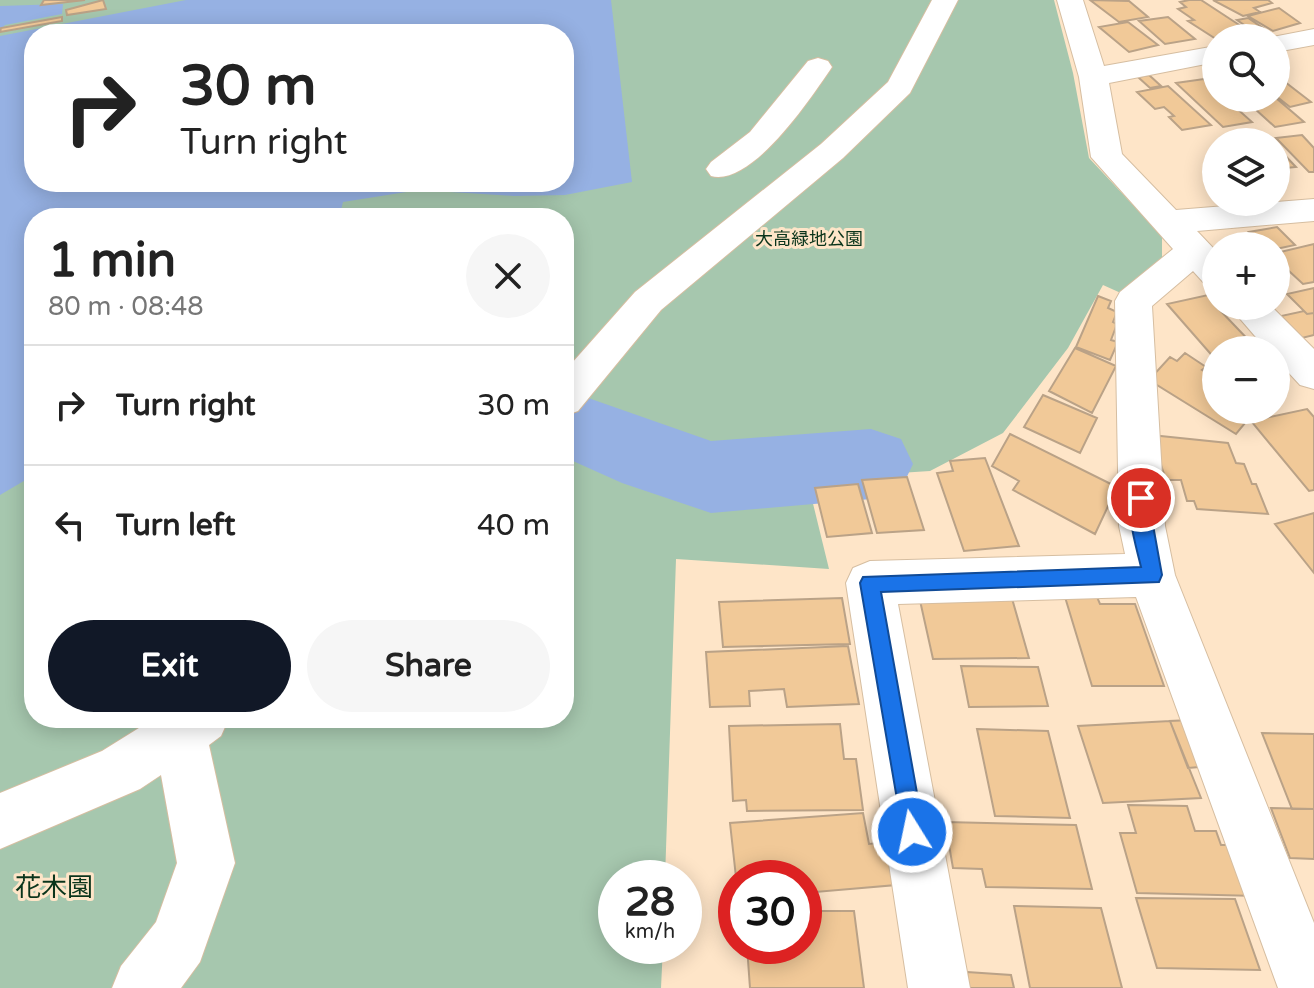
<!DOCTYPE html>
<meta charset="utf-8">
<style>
:root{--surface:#fff;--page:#f6f6f6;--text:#222;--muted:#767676;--line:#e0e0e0;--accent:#111827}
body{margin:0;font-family:"Varela Round","Noto Sans JP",sans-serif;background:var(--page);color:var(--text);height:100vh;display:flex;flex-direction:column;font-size:30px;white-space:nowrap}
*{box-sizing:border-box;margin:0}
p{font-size:26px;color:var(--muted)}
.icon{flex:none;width:44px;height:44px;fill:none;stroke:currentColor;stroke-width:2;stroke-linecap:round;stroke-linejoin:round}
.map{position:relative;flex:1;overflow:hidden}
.sheet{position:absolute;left:24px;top:208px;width:550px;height:520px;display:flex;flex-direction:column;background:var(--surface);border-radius:32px;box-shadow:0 4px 20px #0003}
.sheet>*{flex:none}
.banner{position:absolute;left:24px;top:24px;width:550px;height:168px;border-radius:32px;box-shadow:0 4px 20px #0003;background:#fff;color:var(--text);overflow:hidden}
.fabs{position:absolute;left:1202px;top:24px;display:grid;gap:16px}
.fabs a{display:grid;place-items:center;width:88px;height:88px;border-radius:50%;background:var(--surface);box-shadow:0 4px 20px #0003;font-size:40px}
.speed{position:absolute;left:598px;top:860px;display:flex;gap:16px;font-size:40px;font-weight:700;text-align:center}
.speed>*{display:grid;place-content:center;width:104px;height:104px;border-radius:50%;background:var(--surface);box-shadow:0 4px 20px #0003;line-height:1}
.speed small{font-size:20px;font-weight:400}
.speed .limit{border:12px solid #d22;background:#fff;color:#111}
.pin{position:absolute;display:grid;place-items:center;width:68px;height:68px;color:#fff;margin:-34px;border:4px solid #fff;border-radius:50%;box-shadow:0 2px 8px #0007}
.me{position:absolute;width:88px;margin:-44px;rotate:350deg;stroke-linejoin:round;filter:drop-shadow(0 0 6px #0008)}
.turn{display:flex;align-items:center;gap:28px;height:168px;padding:0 24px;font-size:36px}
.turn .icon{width:104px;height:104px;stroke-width:2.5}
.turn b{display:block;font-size:56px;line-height:68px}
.round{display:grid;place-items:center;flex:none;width:84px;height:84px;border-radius:42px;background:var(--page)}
.overview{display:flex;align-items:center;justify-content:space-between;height:136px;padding:0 24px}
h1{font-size:48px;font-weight:700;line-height:60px}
.button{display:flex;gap:16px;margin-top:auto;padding:16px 24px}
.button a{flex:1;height:92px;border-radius:48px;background:var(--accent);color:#fff;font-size:32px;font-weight:700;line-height:92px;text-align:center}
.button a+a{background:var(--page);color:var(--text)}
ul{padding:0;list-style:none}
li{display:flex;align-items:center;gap:24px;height:120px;padding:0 24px;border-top:2px solid var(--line)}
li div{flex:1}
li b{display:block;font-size:30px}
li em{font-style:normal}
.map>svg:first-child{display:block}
.green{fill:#a6c7ae;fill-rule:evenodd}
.water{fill:#96b1e3;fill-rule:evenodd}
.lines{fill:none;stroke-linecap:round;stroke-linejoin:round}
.river{fill:#96b1e3;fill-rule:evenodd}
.building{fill:#f1c998;stroke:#baa287;stroke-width:2}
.minor-casing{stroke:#d6bea1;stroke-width:2}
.minor{fill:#fff;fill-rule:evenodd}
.route{fill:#1a73e8;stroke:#114b97;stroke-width:2}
.labels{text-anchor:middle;stroke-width:6;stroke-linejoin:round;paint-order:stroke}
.far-park-label{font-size:18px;fill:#0a341b;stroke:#fee5c8}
.near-park-label{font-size:26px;fill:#0a341b;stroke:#fee5c8}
</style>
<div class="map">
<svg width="1314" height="988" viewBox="0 0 1314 988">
<rect width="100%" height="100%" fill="#fee5c8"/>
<!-- green -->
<path class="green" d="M0,0H1054L1073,73L1089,158L1162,236V258L1123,294L1103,285L1068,348L1003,433L930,471L807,479L829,569L676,559L665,878H616V946H663L661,988H0ZM34,34H564V182H34ZM34,218H564V718H34Z"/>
<!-- water -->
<path class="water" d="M186,0H611L632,182L565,195L514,196L419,190L343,202L339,218H34V475L0,495V36ZM34,34H564V182H34Z
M63,4L62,14L5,25L0,30V6Z"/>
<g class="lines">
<!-- river -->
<path class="river" d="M574,393L711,441L871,429L901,439L913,464L901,489L871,499L711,513L622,483L564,457V397Z"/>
</g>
<!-- building -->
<path class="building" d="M44,0H85L41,5Z
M103,0L106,9L67,15L66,10Z
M1090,0L1129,1L1148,17L1119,22Z
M1189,0H1201L1250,32L1237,38L1216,39L1188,21L1194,20L1178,9L1186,7L1180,2Z
M1213,0H1268L1272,3L1254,8L1260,12L1243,16Z
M1279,8L1300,23L1273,31L1248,16Z
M62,17V21L0,32L1,28Z
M1168,17L1195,39L1165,44L1139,21Z
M1248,18L1263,28L1253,31L1237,20Z
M1128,22L1158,45L1129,52L1099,27Z
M1149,75L1161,86L1150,88L1138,77Z
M1276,75L1311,102L1290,107L1276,96Z
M1204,79L1216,90V98H1225L1252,122L1223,127L1176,83Z
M1168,86L1211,125L1182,130L1169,117L1174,116L1164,107L1155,109L1137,92Z
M1243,98H1276L1304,122L1275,127Z
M1265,134L1273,142H1231L1227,137Z
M1302,135L1314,148V172H1309L1276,138Z
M1276,146L1296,167L1276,169Z
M341,209L362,211L359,218H339Z
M1277,227L1295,245L1276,249V246H1264L1249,232Z
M1314,244V282L1303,284L1276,259V253Z
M1314,288V313L1307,314L1287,294Z
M1208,295L1216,306L1258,350H1216V360L1167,304Z
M1098,296L1111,301L1108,308L1117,312L1113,322L1117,324L1111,340L1118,342L1110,360L1076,347Z
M1304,311L1307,314L1314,313V335L1302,338L1281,316Z
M1075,348L1116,366L1092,413L1049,391Z
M1185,353L1206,367L1202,370L1216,378V410L1255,411L1236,434L1149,380L1170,357L1177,361Z
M1043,395L1097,418L1080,453L1024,427Z
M1307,409L1314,417V490L1309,491L1251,421Z
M1010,434L1117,487L1095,534L1013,490L1019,481L992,466Z
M1151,435L1228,443L1236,463L1244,464L1252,484H1256L1268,514L1197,509L1194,501H1187L1181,480H1166Z
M985,458L1019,546L964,551L937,473L953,471L950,461Z
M907,477L924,530L877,533L862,480Z
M858,484L872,533L827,537L815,488Z
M1314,513V573L1275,524Z
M1011,595L1029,658L933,659L919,596Z
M1065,597H1097L1100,604H1135L1164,686H1092Z
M842,598L850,644L723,647L719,602Z
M848,646L859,704L787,707L784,689L749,691L750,706L710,707L706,652Z
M961,666L1038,667L1048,706L969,707Z
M1191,720L1211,766L1188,768L1170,721Z
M1170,721L1201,798L1103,803L1078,726Z
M840,724L844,759H856L863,810L747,811L746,800L733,801L729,726Z
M977,729L1048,731L1070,818L995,816Z
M1262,733L1314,734V809H1292Z
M1128,805L1187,806L1195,831H1216L1221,845H1238L1257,896L1137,893L1120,833H1136Z
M1271,808L1314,809V859L1290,858Z
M863,813L869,844L887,842L896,885L804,893V878L736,877L730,823Z
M945,822L1076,825L1092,889L986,887L982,869L953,868Z
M1136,898L1235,899L1260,970L1157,968Z
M1014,906L1101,908L1122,988H1030Z
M804,911H854L864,988H750L747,946H804Z
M967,972L1011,975L1014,988H969Z"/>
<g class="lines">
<!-- minor casing -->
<g class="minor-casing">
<path id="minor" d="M932,0H958L910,93L843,158L661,310L578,411L564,416V372L635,292L821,144L888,82Z
M1057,0H1083L1104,66L1216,46V62L1109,83L1122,154L1176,210L1314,199V221L1197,231L1216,251V286L1203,282L1193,271L1152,306L1165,526L1175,575L1314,923V988H1278L1136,597L898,604L970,988H908L846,583L853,568L870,561L1125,554L1119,526L1115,301L1120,292L1173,249L1091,157L1079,77Z
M1314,29V45L1276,52V38H1267Z
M818,58L828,61L832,67C811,98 752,187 711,176L706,169L711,162L750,132L808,61Z
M1229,306H1271L1314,349V389L1300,385L1276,359V350H1267Z
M155,718H229L221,736L209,745L235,863L200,962L181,988H112L121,966L156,922L177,863L161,775L140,789L0,849V793L102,751Z"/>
</g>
<!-- minor -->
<use href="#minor" class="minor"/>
</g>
<!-- route -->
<path class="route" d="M1141,490L1147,492L1162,575L1159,582L881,592L924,832L920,840L912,844L904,840L860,583L863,577L1141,567C1136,545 1125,514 1134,492Z"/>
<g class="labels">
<!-- far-park labels -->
<g class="far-park-label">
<text x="809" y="245">大高緑地公園</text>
</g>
<!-- near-park labels -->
<g class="near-park-label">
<text x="54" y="896">花木園</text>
</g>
</g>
</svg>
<div class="fabs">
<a><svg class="icon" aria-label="search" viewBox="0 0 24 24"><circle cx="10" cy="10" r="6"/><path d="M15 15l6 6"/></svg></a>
<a><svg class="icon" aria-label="layers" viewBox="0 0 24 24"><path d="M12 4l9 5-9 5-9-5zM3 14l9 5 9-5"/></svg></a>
<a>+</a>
<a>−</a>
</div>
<div class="speed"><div>28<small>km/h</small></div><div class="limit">30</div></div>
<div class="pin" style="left:1141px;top:498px;background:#d93025"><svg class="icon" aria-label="arrive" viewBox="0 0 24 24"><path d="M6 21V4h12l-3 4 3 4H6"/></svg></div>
<svg class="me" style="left:912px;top:832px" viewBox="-20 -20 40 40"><circle r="17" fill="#1a73e8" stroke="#fff" stroke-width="3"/><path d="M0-11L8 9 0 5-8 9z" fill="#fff"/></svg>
<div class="banner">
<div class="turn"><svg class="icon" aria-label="right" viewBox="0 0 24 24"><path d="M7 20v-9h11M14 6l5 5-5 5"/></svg><div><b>30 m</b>Turn right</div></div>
</div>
<section class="sheet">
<div class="overview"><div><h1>1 min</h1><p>80 m · 08:48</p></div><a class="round"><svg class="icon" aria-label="close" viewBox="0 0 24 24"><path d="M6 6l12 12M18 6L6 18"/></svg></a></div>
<ul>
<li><svg class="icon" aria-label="right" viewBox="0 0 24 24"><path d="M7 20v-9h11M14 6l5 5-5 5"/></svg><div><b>Turn right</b></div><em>30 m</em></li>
<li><svg class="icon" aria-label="left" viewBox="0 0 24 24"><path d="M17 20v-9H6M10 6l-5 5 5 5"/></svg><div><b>Turn left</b></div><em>40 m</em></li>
</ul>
<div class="button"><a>Exit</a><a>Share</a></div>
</section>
</div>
